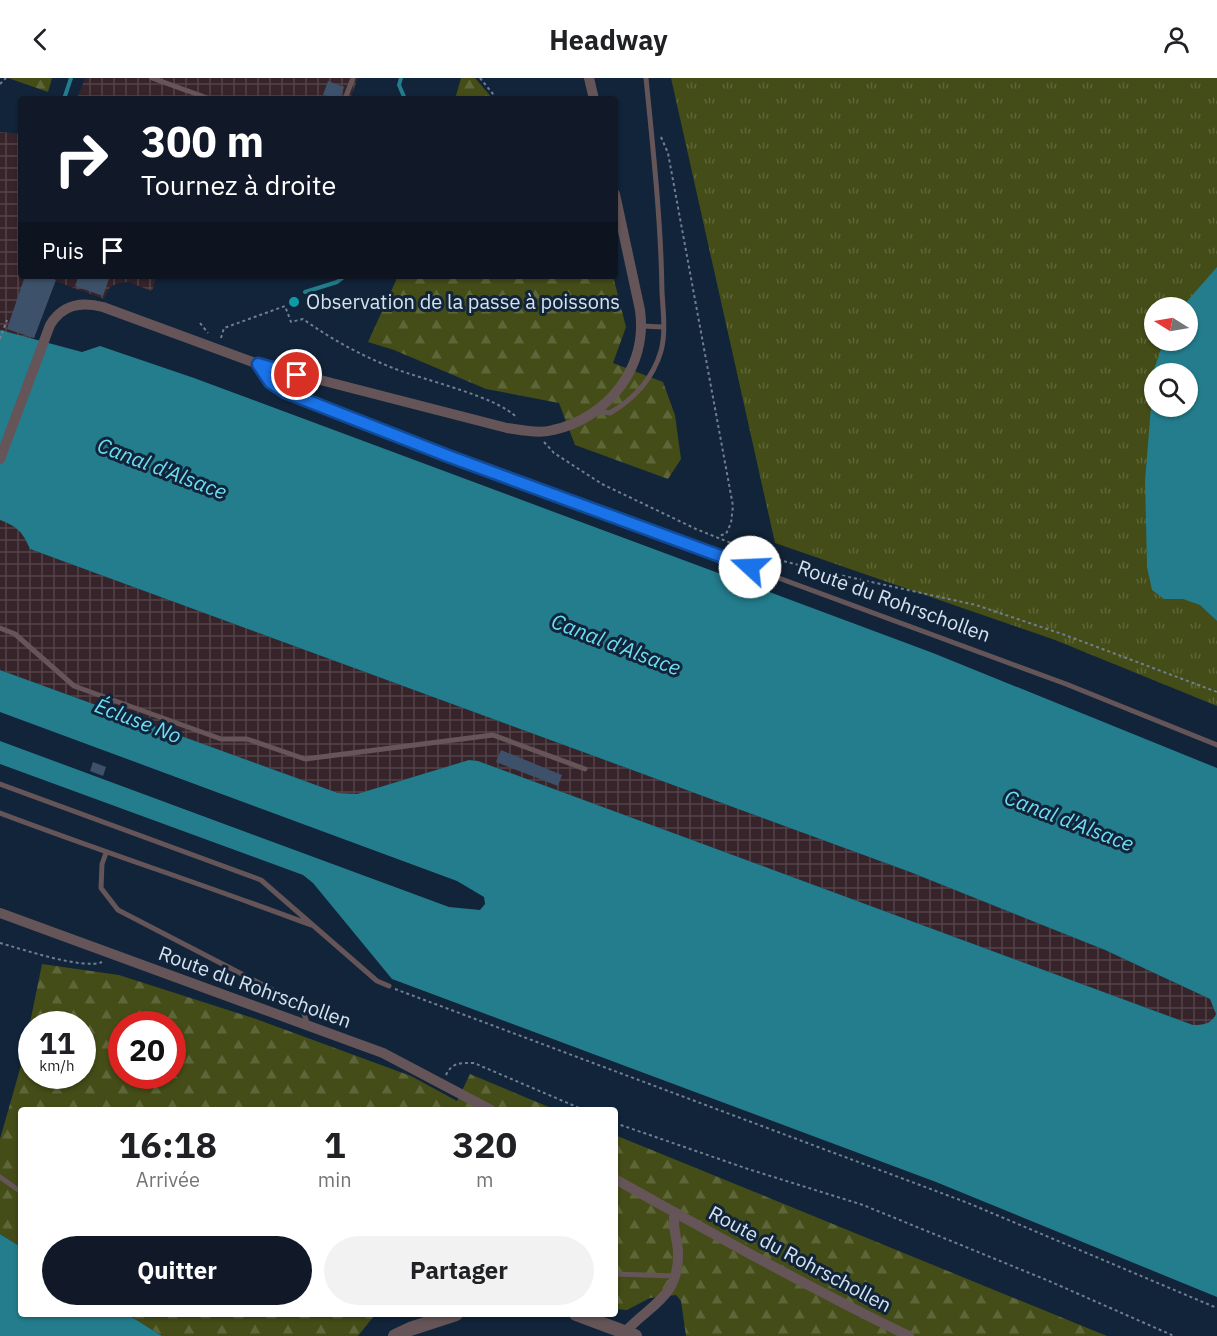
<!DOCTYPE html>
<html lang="fr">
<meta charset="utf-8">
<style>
:root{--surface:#fff;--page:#f2f2f2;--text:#202124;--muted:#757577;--accent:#111827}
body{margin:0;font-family:"IBM Plex Sans",sans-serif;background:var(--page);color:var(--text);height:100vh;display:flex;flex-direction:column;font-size:22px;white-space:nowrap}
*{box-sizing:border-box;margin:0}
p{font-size:20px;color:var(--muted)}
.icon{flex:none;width:33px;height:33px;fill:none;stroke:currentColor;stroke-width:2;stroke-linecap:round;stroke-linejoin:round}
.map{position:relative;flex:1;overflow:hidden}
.drawer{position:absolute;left:18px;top:1029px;width:600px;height:210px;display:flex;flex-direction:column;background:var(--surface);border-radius:6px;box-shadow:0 2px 4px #0004}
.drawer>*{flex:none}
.hud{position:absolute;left:18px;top:18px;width:600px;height:183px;border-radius:6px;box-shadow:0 2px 4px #0004;background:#111827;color:#fff;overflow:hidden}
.needle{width:39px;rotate:281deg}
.tools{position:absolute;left:1144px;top:219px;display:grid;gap:12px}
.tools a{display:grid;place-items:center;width:54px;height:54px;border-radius:50%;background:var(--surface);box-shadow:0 2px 4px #0004;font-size:30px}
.speed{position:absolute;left:18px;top:933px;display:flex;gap:12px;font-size:30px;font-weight:700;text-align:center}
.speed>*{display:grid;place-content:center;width:78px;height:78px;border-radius:50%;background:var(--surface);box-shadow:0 2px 4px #0004;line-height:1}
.speed small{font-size:15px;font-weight:400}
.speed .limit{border:9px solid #d22;background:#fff;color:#111}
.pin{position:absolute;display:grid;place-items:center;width:51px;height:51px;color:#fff;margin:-26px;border:3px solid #fff;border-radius:50%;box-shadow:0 2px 6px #0007}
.me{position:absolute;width:66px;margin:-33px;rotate:290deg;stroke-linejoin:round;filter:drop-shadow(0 0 4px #0008)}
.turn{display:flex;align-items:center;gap:21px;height:126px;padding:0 24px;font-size:27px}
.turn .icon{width:78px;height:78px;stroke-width:2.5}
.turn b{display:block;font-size:42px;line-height:51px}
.then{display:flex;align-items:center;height:57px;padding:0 24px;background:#0003;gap:12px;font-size:22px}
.eta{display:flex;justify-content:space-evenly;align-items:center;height:102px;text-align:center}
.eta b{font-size:36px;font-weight:700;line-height:42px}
.button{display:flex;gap:12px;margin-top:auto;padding:12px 24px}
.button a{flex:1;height:69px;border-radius:36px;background:var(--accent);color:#fff;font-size:24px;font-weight:700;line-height:69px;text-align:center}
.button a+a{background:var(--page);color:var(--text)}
header{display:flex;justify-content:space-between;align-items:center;height:78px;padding:0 24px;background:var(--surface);font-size:27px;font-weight:700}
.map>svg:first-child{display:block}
.industrial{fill:url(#industrial-grid)}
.forest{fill:url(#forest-firs);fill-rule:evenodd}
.park{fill:url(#park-tufts);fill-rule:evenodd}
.water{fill:#237d8d;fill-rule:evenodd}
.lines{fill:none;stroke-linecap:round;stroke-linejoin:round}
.stream{stroke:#237d8d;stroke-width:4}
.building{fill:#3d526a}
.path{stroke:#6f7f91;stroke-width:2;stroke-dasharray:3 3;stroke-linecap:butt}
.service{stroke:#655558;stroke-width:5}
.minor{stroke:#655558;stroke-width:10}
.tertiary{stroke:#655558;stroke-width:14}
.route-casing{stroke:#114b97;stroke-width:15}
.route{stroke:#1a73e8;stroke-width:10}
.culture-dot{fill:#0f9aa8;stroke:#112439;stroke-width:2}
.labels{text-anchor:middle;stroke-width:6;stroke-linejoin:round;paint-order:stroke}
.poi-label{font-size:20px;fill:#d5e2f0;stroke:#112439;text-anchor:start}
.street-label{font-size:20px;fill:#d5e2f0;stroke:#112439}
.water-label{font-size:21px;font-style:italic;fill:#6cdff6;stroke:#112439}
</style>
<header><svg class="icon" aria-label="back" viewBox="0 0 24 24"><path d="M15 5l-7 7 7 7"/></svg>Headway<svg class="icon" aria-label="person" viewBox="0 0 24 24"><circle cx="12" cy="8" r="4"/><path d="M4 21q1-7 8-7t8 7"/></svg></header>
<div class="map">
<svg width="1217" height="1258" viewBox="0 0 1217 1258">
<defs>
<pattern id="industrial-grid" width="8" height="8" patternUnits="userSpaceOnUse" patternTransform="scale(1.5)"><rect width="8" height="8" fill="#37242a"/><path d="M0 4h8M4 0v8" fill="none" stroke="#534449"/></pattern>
<pattern id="forest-firs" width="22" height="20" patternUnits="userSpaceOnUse" patternTransform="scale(1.5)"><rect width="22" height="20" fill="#444c17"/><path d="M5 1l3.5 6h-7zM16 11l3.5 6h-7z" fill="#5e6639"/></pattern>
<pattern id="park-tufts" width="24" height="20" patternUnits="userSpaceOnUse" patternTransform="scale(1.5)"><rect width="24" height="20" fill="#444c17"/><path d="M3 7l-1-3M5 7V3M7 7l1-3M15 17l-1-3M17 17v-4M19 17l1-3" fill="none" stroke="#5e6639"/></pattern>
</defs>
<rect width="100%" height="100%" fill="#112439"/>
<!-- industrial -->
<path class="industrial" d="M85,0H358L350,21H77Z
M0,54L21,56V198H157L152,213L128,204L119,205L110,209L104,221L55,203L0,353Z
M0,442L16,448L24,458L30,471L910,794L1105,872L1210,921L1216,935L1213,942L1204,947H1193L478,683L469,682L357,716L338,715L0,592Z"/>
<!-- forest -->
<path class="forest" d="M8,0H52L48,14Z
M461,0H475L493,21H455Z
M398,198H613L626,249L613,285L663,304L675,337L681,381L668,401L575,367L559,325L486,311L394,272L368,264Z
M42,886L119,897L253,940L411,998L457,1023L470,996L556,1032H21V1169L0,1156V1061L22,984ZM32,946H82V998H32ZM122,946H172V998H122Z
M615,1057L1107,1258H686L681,1223L676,1217L650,1220L627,1232L615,1231Z
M127,1236H378L374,1238L358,1258H162Z"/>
<!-- park -->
<path class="park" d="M671,0H1217V628L1055,562L775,465ZM1155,230H1188V262H1155ZM1155,296H1188V328H1155Z"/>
<!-- water -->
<path class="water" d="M1217,189V543L1200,527L1183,521H1164L1152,512L1147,489L1145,403L1154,291L1164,263L1188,262V230L1182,229ZM1155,296H1188V328H1155Z
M0,252L82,274L100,268L194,300L933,575L1217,690V1219L936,1104L392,901L313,805L303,797L0,686V663L449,829L480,832L485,826L484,819L457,803L0,634V592L338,715L357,716L469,682L478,683L1193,947C1204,947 1211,946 1216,936L1210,921L1105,872L910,794L30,471C22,453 18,449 0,442Z
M0,1156L21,1169V1236H127L162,1258H0Z"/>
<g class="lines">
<!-- stream -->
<path class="stream" d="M401,0L399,7L405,21
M64,21L71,0
M305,214L337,204L345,198"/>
</g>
<!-- building -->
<path class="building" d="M328,3L344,9L340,21L323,17Z
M25,198H43L56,202L34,260L7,251Z
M79,198H110L103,218L75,208Z
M501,672L562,697L558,708L496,684Z
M93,684L106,689L103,698L90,693Z"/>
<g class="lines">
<!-- path -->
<path class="path" d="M480,0L497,21
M0,6L6,0
M661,59L668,75L733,428L731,445L726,456L718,458
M200,245L208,255
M221,260L224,250L285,228L291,244L303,241C331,261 360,277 393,290C423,302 499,319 517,340
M0,261L7,242
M544,364L554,375L602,406L696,451L736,467L779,482L835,496L976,527L1065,557L1217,614
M0,865C22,871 83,892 102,884
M395,911L968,1125L1217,1230
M446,997C452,984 461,985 474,985L584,1032
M615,1045L748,1091L863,1127L1049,1203L1174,1258"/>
<!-- service -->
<path class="service" d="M152,0L210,21
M345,21L353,0
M642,248L663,249
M259,289L270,304L285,314L448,378L1066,606L1217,667
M598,333L610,335C634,321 653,300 661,273C666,255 663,233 662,214C661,143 653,71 646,0
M0,550L15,556L74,608L221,661H247L305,681L493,657L585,691
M0,706L261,802L377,903L389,908
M0,735C103,774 208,808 311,847
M106,775L102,786L101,810L118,832L294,923L304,936L308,947
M0,1099L21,1114
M615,1196L675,1198"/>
<!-- minor -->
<path class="minor" d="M589,0L594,21
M0,381L50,247C62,227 80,223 103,229L258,286L507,350C522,352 538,356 553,352C608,340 648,289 640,232L615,116
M0,835L383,975L491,1032
M615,1101C712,1155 809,1210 909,1258
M626,1253C651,1226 679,1219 678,1175C678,1161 671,1148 675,1134"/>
<!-- tertiary -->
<path class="tertiary" d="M576,1236L635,1258
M395,1258L410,1251L456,1236"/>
</g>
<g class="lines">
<!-- route casing -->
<g class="route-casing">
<path id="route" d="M297,297L258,286L270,304L285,314L448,378L750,489"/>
</g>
<!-- route -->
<use href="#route" class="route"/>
</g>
<!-- markers -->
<circle class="culture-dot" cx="294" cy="224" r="6"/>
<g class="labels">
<!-- poi labels -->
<g class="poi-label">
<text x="306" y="231">Observation de la passe à poissons</text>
</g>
<!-- street labels -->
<g class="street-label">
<text transform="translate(894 523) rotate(20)" y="7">Route du Rohrschollen</text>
<text transform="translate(255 909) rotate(20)" y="7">Route du Rohrschollen</text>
<text transform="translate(800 1181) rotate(28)" y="7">Route du Rohrschollen</text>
</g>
<!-- water labels -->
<g class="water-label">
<text transform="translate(162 391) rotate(21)" y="7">Canal d'Alsace</text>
<text transform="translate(616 567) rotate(21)" y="7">Canal d'Alsace</text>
<text transform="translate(138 643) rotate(21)" y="7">Écluse No</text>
<text transform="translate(1069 743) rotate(21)" y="7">Canal d'Alsace</text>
</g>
</g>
</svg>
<div class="tools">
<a><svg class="needle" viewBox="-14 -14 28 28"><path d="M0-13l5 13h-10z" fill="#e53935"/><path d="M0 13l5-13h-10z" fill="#757577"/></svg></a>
<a><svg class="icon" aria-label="search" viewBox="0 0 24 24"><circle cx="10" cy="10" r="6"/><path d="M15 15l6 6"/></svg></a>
</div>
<div class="speed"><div>11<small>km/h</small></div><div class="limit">20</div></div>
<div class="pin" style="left:297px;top:297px;background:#d93025"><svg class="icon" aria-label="arrive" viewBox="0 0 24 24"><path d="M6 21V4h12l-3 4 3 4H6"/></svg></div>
<svg class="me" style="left:750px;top:489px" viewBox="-20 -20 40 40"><circle r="19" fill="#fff"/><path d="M0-13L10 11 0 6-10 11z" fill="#1a73e8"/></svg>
<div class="hud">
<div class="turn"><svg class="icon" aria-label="right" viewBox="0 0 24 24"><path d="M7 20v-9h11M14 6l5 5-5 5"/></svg><div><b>300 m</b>Tournez à droite</div></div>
<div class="then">Puis<svg class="icon" aria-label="arrive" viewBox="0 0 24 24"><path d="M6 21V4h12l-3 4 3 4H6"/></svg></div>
</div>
<section class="drawer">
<div class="eta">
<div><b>16:18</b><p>Arrivée</p></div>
<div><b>1</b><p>min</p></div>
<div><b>320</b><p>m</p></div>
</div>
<div class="button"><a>Quitter</a><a>Partager</a></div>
</section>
</div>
